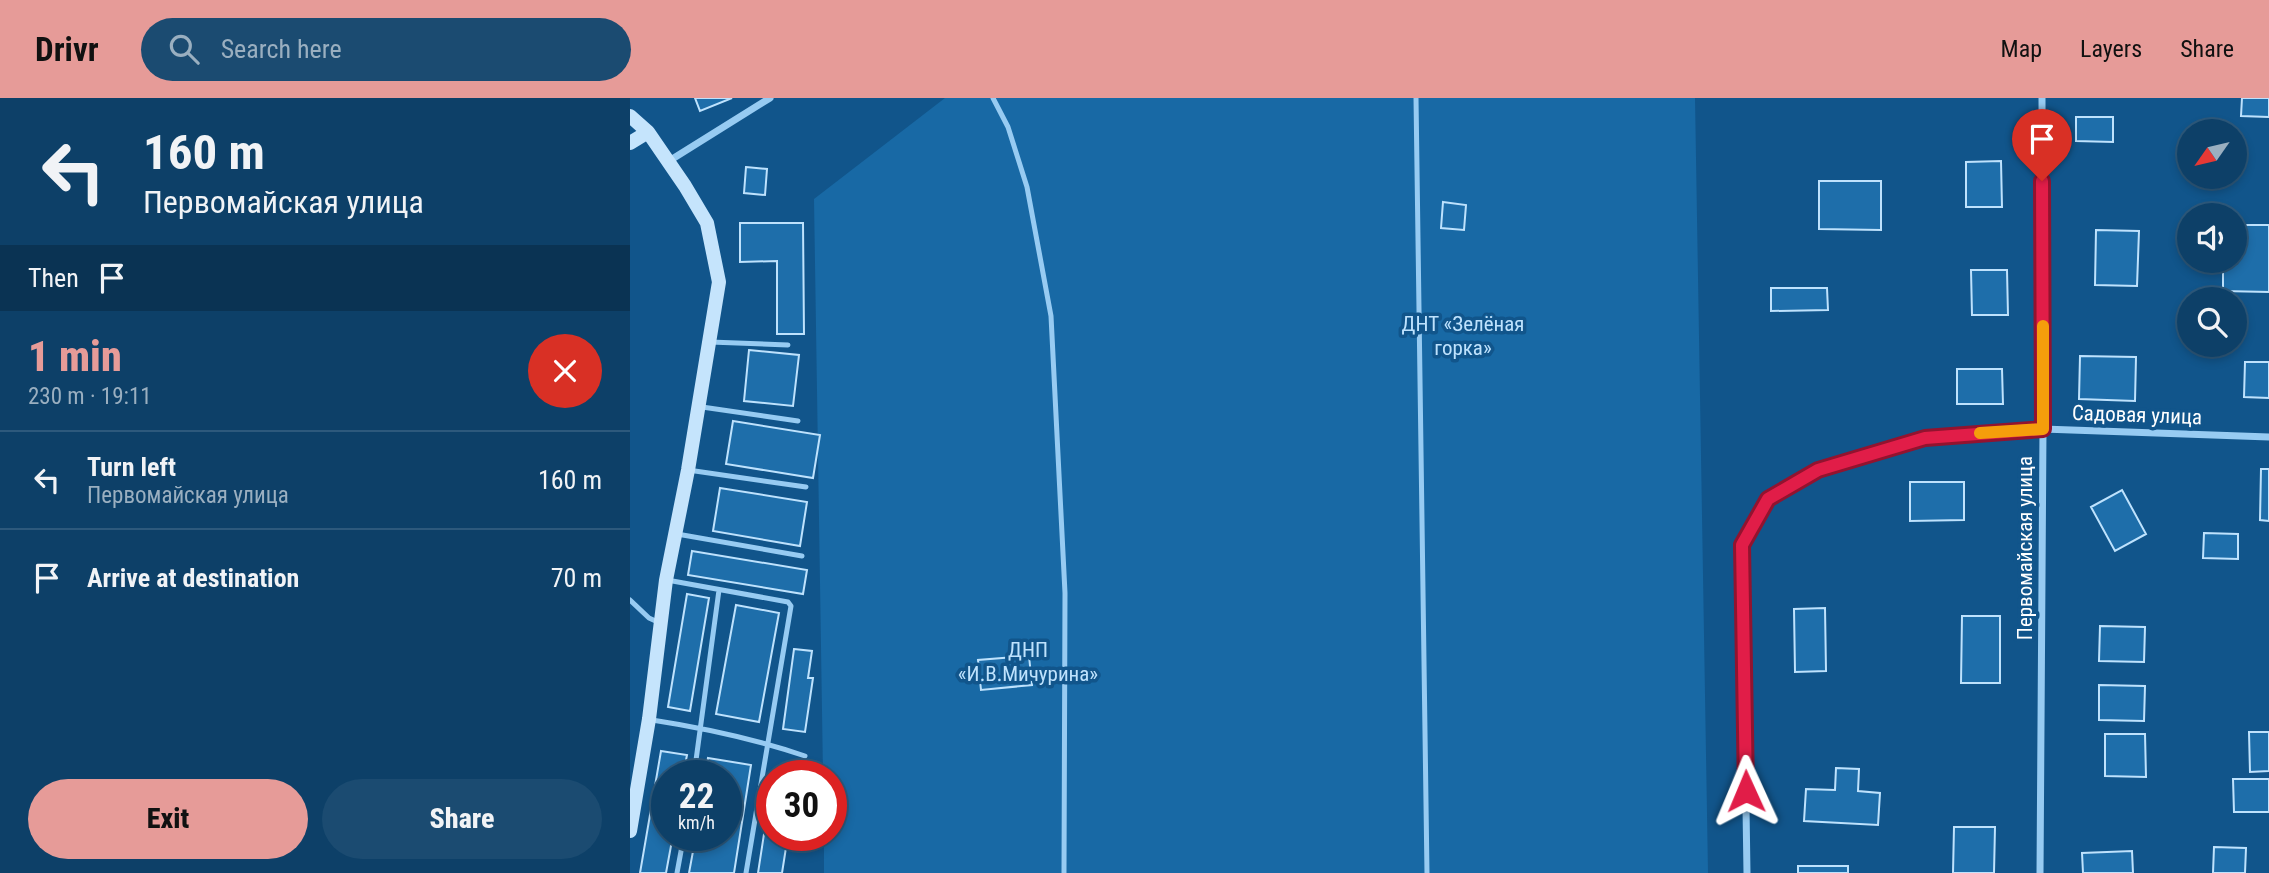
<!DOCTYPE html>
<meta charset="utf-8">
<style>
:root{--surface:#0d4068;--page:#1b4b71;--text:#f1f3f6;--muted:#9aafc0;--line:#2d597c;--accent:#e69b98}
body{margin:0;font-family:"Roboto Condensed",sans-serif;background:var(--page);color:var(--text);height:100vh;display:flex;flex-direction:column;font-size:26px;white-space:nowrap}
*{box-sizing:border-box;margin:0}
p{font-size:23px;color:var(--muted)}
.icon{flex:none;width:38px;height:38px;fill:none;stroke:currentColor;stroke-width:2;stroke-linecap:round;stroke-linejoin:round}
.map{position:relative;flex:1;overflow:hidden}
.drawer{display:flex;flex-direction:column;background:var(--surface);width:630px}
.drawer>*{flex:none}
.hud{background:#0d4068;color:var(--text);overflow:hidden}
.needle{width:46px;rotate:236deg}
.fabs{position:absolute;left:1547px;top:21px;display:grid;gap:14px}
.fabs a{display:grid;place-items:center;width:70px;height:70px;border-radius:50%;background:var(--surface);box-shadow:0 4px 10px #0003,0 0 0 2px var(--line);font-size:35px}
.speed{position:absolute;left:21px;top:662px;display:flex;gap:14px;font-size:35px;font-weight:700;text-align:center}
.speed>*{display:grid;place-content:center;width:91px;height:91px;border-radius:50%;background:var(--surface);box-shadow:0 4px 10px #0003,0 0 0 2px var(--line);line-height:1}
.speed small{font-size:18px;font-weight:400}
.speed .limit{border:10px solid #d22;background:#fff;color:#111}
.pin{position:absolute;display:grid;place-items:center;width:60px;height:60px;color:#fff;margin:-72px -30px;border-radius:50% 50% 50% 0;rotate:-45deg;box-shadow:0 0 7px #0007}
.pin .icon{rotate:45deg}
.me{position:absolute;width:77px;margin:-38px;rotate:359deg;stroke-linejoin:round;filter:drop-shadow(0 0 5px #0008)}
.turn{display:flex;align-items:center;gap:24px;height:147px;padding:0 28px;font-size:32px}
.turn .icon{width:91px;height:91px;stroke-width:2.5}
.turn b{display:block;font-size:49px;line-height:60px}
.then{display:flex;align-items:center;height:66px;padding:0 28px;background:#0003;gap:14px;font-size:26px}
.round{display:grid;place-items:center;flex:none;width:74px;height:74px;border-radius:37px;background:var(--page)}
.head{display:flex;align-items:center;justify-content:space-between;height:119px;padding:0 28px}
h1{font-size:42px;font-weight:800;line-height:52px;color:var(--accent)}
.action{display:flex;gap:14px;margin-top:auto;padding:14px 28px}
.action a{flex:1;height:80px;border-radius:42px;background:var(--accent);color:#111;font-size:28px;font-weight:800;line-height:80px;text-align:center}
.action a+a{background:var(--page);color:var(--text)}
ul{padding:0;list-style:none}
li{display:flex;align-items:center;gap:21px;height:98px;padding:0 28px;border-top:2px solid var(--line)}
li div{flex:1}
li b{display:block;font-size:26px}
li em{font-style:normal}
header{display:flex;align-items:center;gap:42px;box-sizing:border-box;height:98px;padding:0 35px;background:var(--accent);color:#111}
header strong{font-size:33px}
nav{display:flex;gap:38px;margin-inline-start:auto;font-size:24px}
.search{width:490px;height:63px;background:var(--page);display:flex;align-items:center;gap:18px;box-sizing:border-box;padding:0 24px;border-radius:38px;color:var(--muted);font-size:26px}
main{display:flex;flex:1;min-height:0}
.map>svg:first-child{display:block}
.green{fill:#1869a5}
.building{fill:#1e6eaa;stroke:#bee2fd;stroke-width:2}
.lines{fill:none;stroke-linecap:round;stroke-linejoin:round}
.lane{stroke:#97cbf2;stroke-width:5}
.street{stroke:#97cbf2;stroke-width:7}
.secondary{stroke:#c5e4fc;stroke-width:14}
.route-casing{stroke:#92132f;stroke-width:18}
.route{stroke:#e11d48;stroke-width:12}
.slow{stroke:#f59e0b;stroke-width:12}
.labels{text-anchor:middle;stroke-width:7;stroke-linejoin:round;paint-order:stroke}
.park-label{font-size:21px;fill:#bee2fd;stroke:#11558b}
.street-label{font-size:21px;fill:#fff;stroke:#11558b}
</style>
<header>
<strong>Drivr</strong>
<div class="search"><svg class="icon" aria-label="search" viewBox="0 0 24 24"><circle cx="10" cy="10" r="6"/><path d="M15 15l6 6"/></svg>Search here</div>
<nav><a>Map</a><a>Layers</a><a>Share</a></nav>
</header>
<main>
<section class="drawer">
<div class="hud">
<div class="turn"><svg class="icon" aria-label="left" viewBox="0 0 24 24"><path d="M17 20v-9H6M10 6l-5 5 5 5"/></svg><div><b>160 m</b>Первомайская улица</div></div>
<div class="then">Then<svg class="icon" aria-label="arrive" viewBox="0 0 24 24"><path d="M6 21V4h12l-3 4 3 4H6"/></svg></div>
</div>
<div class="head"><div><h1>1 min</h1><p>230 m · 19:11</p></div><a class="round" style="background:#d93025;color:#fff"><svg class="icon" aria-label="close" viewBox="0 0 24 24"><path d="M6 6l12 12M18 6L6 18"/></svg></a></div>
<ul>
<li><svg class="icon" aria-label="left" viewBox="0 0 24 24"><path d="M17 20v-9H6M10 6l-5 5 5 5"/></svg><div><b>Turn left</b><p>Первомайская улица</p></div><em>160 m</em></li>
<li><svg class="icon" aria-label="arrive" viewBox="0 0 24 24"><path d="M6 21V4h12l-3 4 3 4H6"/></svg><div><b>Arrive at destination</b></div><em>70 m</em></li>
</ul>
<div class="action"><a>Exit</a><a>Share</a></div>
</section>
<div class="map">
<svg width="1639" height="775" viewBox="0 0 1639 775">
<rect width="100%" height="100%" fill="#11558b"/>
<!-- green -->
<path class="green" d="M315,0H1065L1078,775H194V737H201V677H193L184,101Z"/>
<!-- building -->
<path class="building" d="M65,0H102L70,13Z
M1612,0H1639V19L1611,18Z
M1446,19H1483V44L1446,43Z
M1371,63L1372,109H1336V64Z
M116,69L137,71L135,97L114,95Z
M1189,83H1251V132L1189,131Z
M813,104L836,107L834,132L811,130Z
M110,125H173L174,236H147V163L110,164Z
M1605,127H1639V194L1593,193V163H1605Z
M1466,132L1509,133L1507,188L1465,187Z
M1341,172H1377L1378,217H1342Z
M1141,190H1197L1198,212L1141,213Z
M119,252L169,257L163,308L114,303Z
M1450,258L1506,259L1505,303L1449,301Z
M1615,264H1639V300L1614,299Z
M1327,271H1372L1373,306H1327Z
M103,323L190,337L183,380L96,366Z
M1631,371H1639V423L1630,422Z
M1280,384H1334V422L1280,423Z
M90,390L177,404L170,448L83,433Z
M1492,392L1516,436L1485,453L1461,409Z
M1574,435L1608,436V461L1573,460Z
M62,453L177,472L173,496L58,477Z
M57,496L79,500L60,613L38,609Z
M106,507L149,515L129,624L86,616Z
M1195,510L1196,573L1165,574L1164,511Z
M1332,518H1370V585H1331Z
M1470,528L1515,529L1514,564L1469,563Z
M164,551L182,553L178,580H183L175,634L153,631Z
M399,558L402,587L351,592L348,562Z
M1469,587L1515,588L1514,623L1469,622Z
M1619,634H1639V673L1620,674Z
M1475,636H1515L1516,679L1475,678Z
M31,653L57,657L53,677H37V737H43L36,775H10Z
M78,660L121,667L104,775H59L66,737H96V677H75Z
M1206,670L1229,671L1228,693L1250,695L1248,727L1174,723L1176,691L1205,692Z
M1603,681H1639V714H1604Z
M142,684V737H158L152,775H128Z
M1324,729H1365L1364,775H1323Z
M1584,749L1616,750L1615,775H1583Z
M1502,753L1503,775H1453L1452,755Z
M1168,768H1218V775H1168Z"/>
<g class="lines">
<!-- lane -->
<path class="lane" d="M363,0L378,29L397,89L421,218L435,495L434,775
M786,0L797,775
M80,244L158,247
M72,309L168,323
M58,372L176,389
M47,436L172,458
M37,482L158,504L161,508L116,775
M0,502L19,520L30,525
M22,622C74,630 125,641 175,658
M64,677L89,492
M47,775L54,737"/>
<!-- street -->
<path class="street" d="M39,63L140,0
M1117,775L1112,447L1138,401L1188,372L1295,340L1413,331L1639,339
M1410,775L1413,331L1412,0"/>
<!-- secondary -->
<path class="secondary" d="M0,18L18,34
M0,45L18,34L55,88L77,125L89,184L58,372L36,482L19,621L0,733"/>
</g>
<g class="lines">
<!-- route casing -->
<g class="route-casing">
<path id="route" d="M1116,693L1112,447L1138,401L1188,372L1295,340L1413,331L1412,83"/>
</g>
<!-- route -->
<use href="#route" class="route"/>
<!-- slow -->
<path class="slow" d="M1350,335L1413,331V228"/>
</g>
<g class="labels">
<!-- park labels -->
<g class="park-label">
<text x="833" y="233">ДНТ «Зелёная<tspan x="833" dy="24">горка»</tspan></text>
<text x="398" y="559">ДНП<tspan x="398" dy="24">«И.В.Мичурина»</tspan></text>
</g>
<!-- street labels -->
<g class="street-label">
<text transform="translate(1507 317) rotate(2)" y="7">Садовая улица</text>
<text transform="translate(1395 450) rotate(-90)" y="7">Первомайская улица</text>
</g>
</g>
</svg>
<div class="fabs">
<a><svg class="needle" viewBox="-14 -14 28 28"><path d="M0-13l5 13h-10z" fill="#e53935"/><path d="M0 13l5-13h-10z" fill="#9aafc0"/></svg></a>
<a><svg class="icon" aria-label="sound" viewBox="0 0 24 24"><path d="M4 9h4l5-4v14l-5-4H4zM17 9q2 3 0 6"/></svg></a>
<a><svg class="icon" aria-label="search" viewBox="0 0 24 24"><circle cx="10" cy="10" r="6"/><path d="M15 15l6 6"/></svg></a>
</div>
<div class="speed"><div>22<small>km/h</small></div><div class="limit">30</div></div>
<div class="pin" style="left:1412px;top:83px;background:#d93025"><svg class="icon" aria-label="arrive" viewBox="0 0 24 24"><path d="M6 21V4h12l-3 4 3 4H6"/></svg></div>
<svg class="me" style="left:1116px;top:693px" viewBox="-20 -20 40 40"><path d="M0-17L14 15 0 8-14 15z" fill="#e11d48" stroke="#fff" stroke-width="4"/></svg>
</div>
</main>
